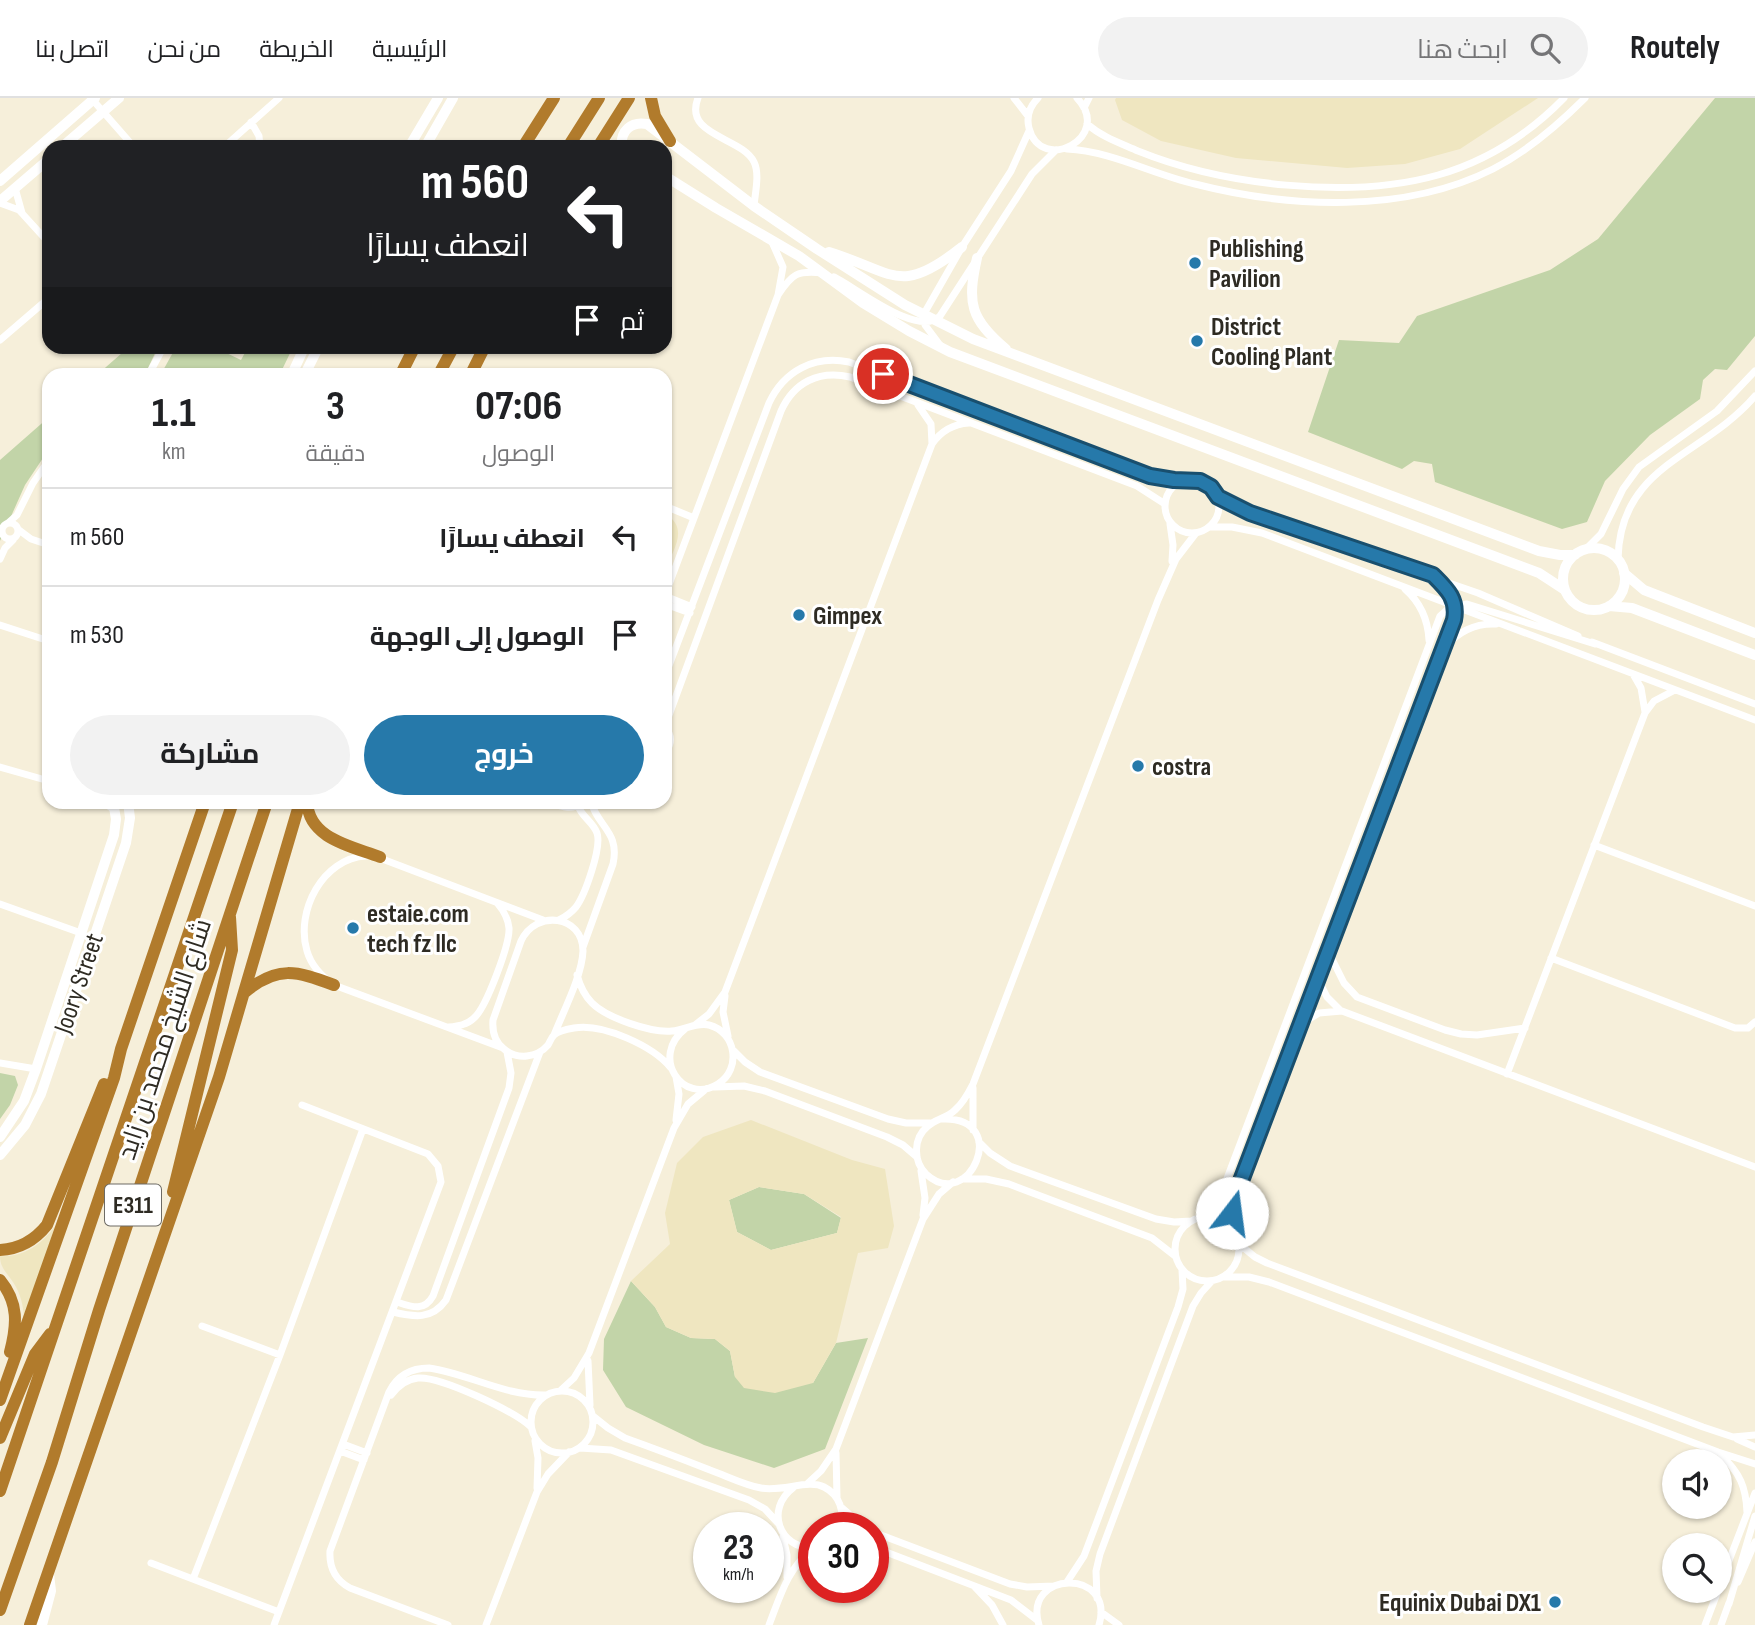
<!DOCTYPE html>
<html lang="ar">
<meta charset="utf-8">
<style>
:root{--surface:#fff;--page:#f2f2f2;--text:#202124;--muted:#757577;--line:#e0e0e0;--accent:#2679aa}
body{margin:0;font-family:"Sofia Sans Condensed",Cairo,sans-serif;background:var(--page);color:var(--text);direction:rtl;height:100vh;display:flex;flex-direction:column;font-size:26px;white-space:nowrap}
*{box-sizing:border-box;margin:0}
p{font-size:23px;color:var(--muted)}
.icon{flex:none;width:38px;height:38px;fill:none;stroke:currentColor;stroke-width:2;stroke-linecap:round;stroke-linejoin:round}
.map{position:relative;flex:1;overflow:hidden;direction:ltr}
.drawer{position:absolute;left:42px;top:270px;width:630px;height:441px;display:flex;flex-direction:column;background:var(--surface);border-radius:21px;box-shadow:0 2px 5px #0004;direction:rtl}
.drawer>*{flex:none}
.guide{position:absolute;left:42px;top:42px;width:630px;height:214px;border-radius:21px;box-shadow:0 2px 5px #0004;direction:rtl;background:#202124;color:#fff;overflow:hidden}
.buttons{position:absolute;left:1662px;top:1351px;display:grid;gap:14px}
.buttons a{display:grid;place-items:center;width:70px;height:70px;border-radius:50%;background:var(--surface);box-shadow:0 2px 5px #0004;font-size:35px}
.speed{position:absolute;left:693px;top:1414px;display:flex;gap:14px;font-size:35px;font-weight:700;text-align:center}
.speed>*{display:grid;place-content:center;width:91px;height:91px;border-radius:50%;background:var(--surface);box-shadow:0 2px 5px #0004;line-height:1}
.speed small{font-size:18px;font-weight:400}
.speed .limit{border:10px solid #d22;background:#fff;color:#111}
.pin{position:absolute;display:grid;place-items:center;width:60px;height:60px;color:#fff;margin:-30px;border:4px solid #fff;border-radius:50%;box-shadow:0 2px 7px #0007}
.me{position:absolute;width:77px;margin:-38px;rotate:15deg;stroke-linejoin:round;filter:drop-shadow(0 0 5px #0008)}
.turn{display:flex;align-items:center;gap:24px;height:147px;padding:0 28px;font-size:32px}
.turn .icon{width:91px;height:91px;stroke-width:2.5}
.turn b{display:block;font-size:49px;line-height:60px}
.then{display:flex;align-items:center;height:66px;padding:0 28px;background:#0003;gap:14px;font-size:26px}
.eta{display:flex;justify-content:space-evenly;align-items:center;height:119px;text-align:center}
.eta b{font-size:42px;font-weight:700;line-height:49px}
.cta{display:flex;gap:14px;margin-top:auto;padding:14px 28px}
.cta a{flex:1;height:80px;border-radius:42px;background:var(--accent);color:#fff;font-size:28px;font-weight:700;line-height:80px;text-align:center}
.cta a+a{background:var(--page);color:var(--text)}
ul{padding:0;list-style:none}
li{display:flex;align-items:center;gap:21px;height:98px;padding:0 28px;border-top:2px solid var(--line)}
li div{flex:1}
li b{display:block;font-size:26px}
li em{font-style:normal}
header{display:flex;align-items:center;gap:42px;box-sizing:border-box;height:98px;padding:0 35px;background:var(--surface);border-bottom:2px solid var(--line)}
header strong{font-size:33px}
nav{display:flex;gap:38px;margin-inline-start:auto;font-size:24px}
.search{width:490px;height:63px;background:var(--page);display:flex;align-items:center;gap:18px;box-sizing:border-box;padding:0 24px;border-radius:38px;color:var(--muted);font-size:26px}
.map>svg:first-child{display:block}
.green{fill:#c2d4a8}
.sand{fill:#efe6c0;fill-rule:evenodd}
.lines{fill:none;stroke-linecap:round;stroke-linejoin:round}
.street{stroke:#fff;stroke-width:7}
.secondary{stroke:#fff;stroke-width:10}
.highway{stroke:#b17b2c;stroke-width:12}
.route-casing{stroke:#194f6e;stroke-width:18}
.route{stroke:#2679aa;stroke-width:12}
.poi-dot{fill:#2679aa;stroke:#fff;stroke-width:2.5}
.labels{text-anchor:middle;stroke-width:6;stroke-linejoin:round;paint-order:stroke}
.shield{fill:#fff;stroke:#6d6b65;stroke-width:2}
.shield-label{font-size:24px;font-weight:bold;fill:#2e2b23}
.poi-label{font-size:26px;font-weight:bold;fill:#2e2b23;stroke:#fff;text-anchor:start}
.street-label{font-size:26px;fill:#2e2b23;stroke:#fff}
</style>
<header>
<strong>Routely</strong>
<div class="search"><svg class="icon" aria-label="search" viewBox="0 0 24 24"><circle cx="10" cy="10" r="6"/><path d="M15 15l6 6"/></svg>ابحث هنا</div>
<nav><a>الرئيسية</a><a>الخريطة</a><a>من نحن</a><a>اتصل بنا</a></nav>
</header>
<div class="map">
<svg width="1755" height="1527" viewBox="0 0 1755 1527">
<rect width="100%" height="100%" fill="#f6efda"/>
<!-- green -->
<path class="green" d="M1715,0H1755V238L1727,272L1715,271L1703,282L1700,301L1650,337L1605,383L1587,424L1562,431L1435,384L1432,366L1414,363L1402,371L1308,334L1339,242L1399,245L1417,218L1550,172L1598,141Z
M130,248L158,249L148,270L140,276H98Z
M176,249H214L241,262L248,249H293L280,276H161Z
M49,319V351L25,387L0,443V362Z
M0,975L15,978L18,987L10,1007L0,1021Z
M759,1089L804,1096L841,1120L837,1135L771,1152L737,1134L729,1102Z
M631,1183L655,1209L666,1229L691,1240L715,1241L730,1253L735,1279L813,1285L836,1245L868,1240L825,1351L774,1370L704,1347L626,1309L603,1272L604,1241Z"/>
<!-- sand -->
<path class="sand" d="M1116,0H1538L1460,51L1405,66L1347,70L1236,60L1161,43L1122,22L1115,2Z
M665,416C690,430 673,452 665,472Z
M751,1022L852,1062L885,1071L894,1128L888,1150L858,1155L836,1245L813,1285L775,1295L744,1290L735,1279L730,1253L715,1241L691,1240L666,1229L655,1209L631,1183L670,1146L665,1115L677,1065L703,1039ZM759,1089L804,1096L841,1119L837,1135L771,1152L737,1134L729,1102Z
M55,1128L24,1224C24,1212 22,1200 16,1189C10,1177 0,1172 0,1158C23,1160 42,1146 55,1128Z"/>
<g class="lines">
<!-- street -->
<path class="street" d="M91,0L134,49
M698,0C683,38 742,39 754,64C760,76 755,95 754,108
M1014,0L1028,18
M1038,0C1030,8 1026,18 1029,30C1041,77 1114,39 1077,0
M1084,10L1089,0
M251,24L259,38L260,49
M1087,26C1102,39 1120,45 1138,53C1222,87 1350,102 1438,77C1486,63 1529,36 1564,0
M224,49L279,0
M1067,51C1111,53 1152,76 1195,86C1289,110 1404,116 1493,71C1528,53 1557,28 1585,0
M15,90L22,115
M0,105L19,112L49,145
M834,179C858,191 918,240 940,218L1032,76L1056,52
M778,197C792,176 797,172 823,175
M0,242L49,200
M940,247L925,227V214L962,149L1011,73L1029,33
M149,276L164,248
M932,346C941,333 953,326 969,325
M1165 408a27 27 0 1 1 54 0a27 27 0 1 1-54 0Z
M1218,399L1261,420L1478,495L1578,538
M665,408L694,420
M2 433a8 8 0 1 1 16 0a8 8 0 1 1-16 0Z
M8,425L17,417L33,385L49,362
M1170,426L1173,447L1172,463
M1210,429H1232L1262,435L1755,622
M19,432L31,441L49,447
M1586,451L1601,436L1623,391L1639,369L1717,313L1755,273
M0,461L5,450L13,442
M1618,461C1620,366 1703,359 1755,298
M1405,491C1421,505 1428,522 1429,542
M665,497L778,197L783,169L772,144
M665,498L692,509
M665,506L690,515
M0,527L49,543
M1592,544L1755,606
M1445,549C1459,533 1476,525 1496,526
M1633,576L1641,590L1645,614
M665,578L769,305C784,273 814,257 849,264L1143,375L1182,383
M665,628L781,313C794,284 819,272 850,279L1137,388L1165,406
M665,629C672,637 672,646 665,655
M0,669L49,683
M102,704L115,712
M548,704C562,709 572,713 584,704
M638,704L644,705L647,704
M1594,747L1755,808
M366,758C323,760 295,813 307,853C311,867 321,878 334,887L503,950
M377,759L543,822
M0,806L81,835
M559,822C565,819 571,815 576,809C585,797 602,749 597,735C593,724 582,719 578,708
M583,849L613,766C620,734 598,729 591,704
M1328,853L1344,885L1357,899L1445,932L1461,936L1477,937L1525,930
M1551,860L1735,930H1748L1755,924
M577,877C580,888 584,897 592,905C607,920 651,935 672,933C685,932 696,924 709,927C736,934 742,971 718,986C682,1008 650,958 685,931
M1318,881L1327,899L1341,913
M725,898L723,914L728,938
M1301,926L1319,915L1342,913L1755,1069
M695,927L709,916L725,894L932,346L931,326L918,307
M449,929C458,928 467,927 474,920C486,910 510,846 509,830C508,821 504,813 498,806
M554,937C563,914 582,878 583,853C583,817 536,811 521,843L493,922C492,934 495,944 504,951C517,962 537,960 548,947C550,944 551,940 554,937C558,933 568,931 574,930C603,925 653,948 671,970
M734,953L745,964L760,974L888,1021L906,1025H930
M0,965L36,971
M1507,976L1645,615L1654,603L1675,592
M715,989L744,988L765,993L887,1039L903,1047L917,1059
M973,990V1032
M943,1021C1012,1019 969,1116 926,1076C913,1063 913,1040 928,1028C936,1021 947,1020 955,1012C963,1005 968,996 973,986L1158,502L1176,461L1196,435
M676,1022L679,996L676,979
M979,1044L990,1055L1010,1068L1156,1121L1174,1124L1191,1123
M921,1073L925,1100L923,1117
M962,1081H986L1009,1086L1152,1140L1175,1158
M1175 1151a32 32 0 1 1 64 0a32 32 0 1 1-64 0Z
M1199,1120L1213,1107L1223,1091L1440,518L1449,510L1467,506L1595,546
M1234,1134L1232,1115L1236,1096L1454,522V501L1433,477
M1239,1146L1255,1159L1267,1165L1703,1329L1733,1339L1755,1337
M1224,1179H1249L1269,1184L1718,1354L1755,1366
M397,1204C412,1209 424,1214 433,1198L509,990L511,975L507,954
M393,1214C414,1219 432,1222 446,1202L540,954
M202,1228L280,1257
M588,1263L590,1307
M561,1292L574,1280L589,1255L674,1030L688,1006L706,991
M531 1324a31 31 0 1 1 62 0a31 31 0 1 1-62 0Z
M391,1297C398,1288 406,1281 418,1280C440,1278 514,1313 531,1329
M593,1318L608,1330L625,1340C653,1350 682,1361 710,1372C727,1378 744,1387 761,1390C783,1394 808,1381 824,1389C840,1397 845,1414 840,1430
M1737,1341L1755,1349
M535,1343L538,1360L537,1390
M343,1346L367,1355
M580,1350L611,1352L749,1402L765,1411L778,1425
M340,1353L364,1362
M836,1355L837,1399
M1721,1357C1740,1375 1746,1389 1747,1414
M808,1385L821,1373L836,1351L923,1121L939,1096L953,1084
M793,1390C765,1411 779,1451 814,1450
M842,1410L865,1430
M873,1434L1010,1486L1027,1489L1054,1488
M783,1439L787,1457V1479
M873,1449L1011,1502L1037,1522
M151,1465L279,1514
M193,1481L280,1257L363,1031
M1067,1484L1084,1458L1178,1209L1183,1191L1182,1172
M1738,1484L1755,1444
M1720,1486L1755,1395
M975,1489L992,1507L1003,1527
M1097,1500L1096,1473L1100,1456L1193,1208L1201,1195L1211,1184
M1729,1506L1755,1418
M1101,1514L1119,1527
M274,1527L441,1084L438,1068L428,1056L302,1007
M448,1527L350,1490C335,1482 329,1470 330,1453L389,1294C397,1278 410,1270 429,1270C470,1276 504,1298 546,1297
M486,1527L537,1394L548,1376L569,1354
M769,1527C781,1496 787,1472 813,1450
M1039,1527C1022,1472 1116,1470 1099,1527
M1705,1527L1718,1493
M1721,1527L1729,1505"/>
<!-- secondary -->
<path class="secondary" d="M62,49L119,0
M409,49L438,0
M425,49L453,0
M622,49C620,33 631,23 647,26L754,108L817,151L905,207L973,241L1539,453L1560,457H1575
M665,78L716,110L799,158L863,205L909,233L950,254L1539,475L1565,492
M0,83L95,0
M0,103L49,61
M829,154C894,174 899,199 962,149
M977,160C967,205 970,221 1006,251
M292,276L305,248
M305,276L319,248
M1563 481a31 31 0 1 1 62 0a31 31 0 1 1-62 0Z
M1624,475L1644,492L1755,535
M1609,508L1632,510L1755,557
M0,1039L24,1003L36,971L114,737L116,721L113,704
M0,1057L25,1027L41,996L126,745L130,720L128,704
M42,1527L51,1493L49,1476"/>
<!-- highway -->
<path class="highway" d="M651,0L655,18L670,43
M523,49L554,0
M568,49L599,0
M598,49L629,0
M401,276L415,248
M439,276L454,248
M471,276L485,248
M307,704C309,741 351,748 380,759
M245,894C278,867 296,873 334,887
M173,1094L232,852L230,819
M0,1152C20,1151 35,1142 47,1127L104,986
M0,1182C19,1205 17,1227 10,1254
M0,1302L114,980L121,951L205,704
M0,1340L35,1256L50,1236
M0,1393L233,704
M0,1512L52,1364L99,1212L267,704
M30,1527L219,979L300,704"/>
</g>
<g class="lines">
<!-- route casing -->
<g class="route-casing">
<path id="route" d="M883,276L1150,378L1174,382L1200,383L1211,389L1218,399L1250,415L1433,477C1447,491 1458,501 1454,522L1236,1096L1232,1115"/>
</g>
<!-- route -->
<use href="#route" class="route"/>
</g>
<!-- markers -->
<g class="poi-dot">
<circle cx="1195" cy="165" r="7"/>
<circle cx="1197" cy="243" r="7"/>
<circle cx="799" cy="517" r="7"/>
<circle cx="1138" cy="668" r="7"/>
<circle cx="353" cy="830" r="7"/>
<circle cx="1555" cy="1504" r="7"/>
</g>
<g class="labels">
<!-- shield labels -->
<rect class="shield" x="105" y="1086.5" width="56" height="41" rx="5"/>
<g class="shield-label">
<text x="133" y="1115">E311</text>
</g>
<!-- poi labels -->
<g class="poi-label">
<text x="1209" y="159">Publishing<tspan x="1209" dy="30">Pavilion</tspan></text>
<text x="1211" y="237">District<tspan x="1211" dy="30">Cooling Plant</tspan></text>
<text x="813" y="526">Gimpex</text>
<text x="1152" y="677">costra</text>
<text x="367" y="824">estaie.com<tspan x="367" dy="30">tech fz llc</tspan></text>
<text x="1541" y="1513" text-anchor="end">Equinix Dubai DX1</text>
</g>
<!-- street labels -->
<g class="street-label">
<text transform="translate(78 885) rotate(-71)" y="9">Joory Street</text>
<text transform="translate(164 941) rotate(-72)" y="9">شارع الشيخ محمد بن زايد</text>
</g>
</g>
</svg>
<div class="buttons">
<a><svg class="icon" aria-label="sound" viewBox="0 0 24 24"><path d="M4 9h4l5-4v14l-5-4H4zM17 9q2 3 0 6"/></svg></a>
<a><svg class="icon" aria-label="search" viewBox="0 0 24 24"><circle cx="10" cy="10" r="6"/><path d="M15 15l6 6"/></svg></a>
</div>
<div class="speed"><div>23<small>km/h</small></div><div class="limit">30</div></div>
<div class="pin" style="left:883px;top:276px;background:#d93025"><svg class="icon" aria-label="arrive" viewBox="0 0 24 24"><path d="M6 21V4h12l-3 4 3 4H6"/></svg></div>
<svg class="me" style="left:1232px;top:1115px" viewBox="-20 -20 40 40"><circle r="19" fill="#fff"/><path d="M0-13L10 11 0 6-10 11z" fill="#2679aa"/></svg>
<div class="guide">
<div class="turn"><svg class="icon" aria-label="left" viewBox="0 0 24 24"><path d="M17 20v-9H6M10 6l-5 5 5 5"/></svg><div><b>560 m</b>انعطف يسارًا</div></div>
<div class="then">ثم<svg class="icon" aria-label="arrive" viewBox="0 0 24 24"><path d="M6 21V4h12l-3 4 3 4H6"/></svg></div>
</div>
<section class="drawer">
<div class="eta">
<div><b>07:06</b><p>الوصول</p></div>
<div><b>3</b><p>دقيقة</p></div>
<div><b>1.1</b><p>km</p></div>
</div>
<ul>
<li><svg class="icon" aria-label="left" viewBox="0 0 24 24"><path d="M17 20v-9H6M10 6l-5 5 5 5"/></svg><div><b>انعطف يسارًا</b></div><em>560 m</em></li>
<li><svg class="icon" aria-label="arrive" viewBox="0 0 24 24"><path d="M6 21V4h12l-3 4 3 4H6"/></svg><div><b>الوصول إلى الوجهة</b></div><em>530 m</em></li>
</ul>
<div class="cta"><a>خروج</a><a>مشاركة</a></div>
</section>
</div>
